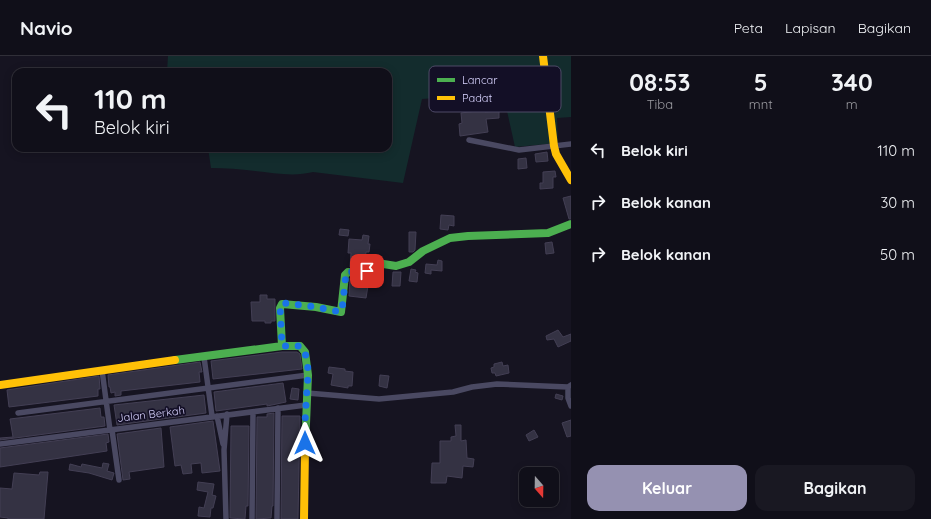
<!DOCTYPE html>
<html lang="id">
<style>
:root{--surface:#100f19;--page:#191822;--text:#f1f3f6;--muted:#9c9ca2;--line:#302f38;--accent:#9591b1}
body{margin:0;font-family:Quicksand,sans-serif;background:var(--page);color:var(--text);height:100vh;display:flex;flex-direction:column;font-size:15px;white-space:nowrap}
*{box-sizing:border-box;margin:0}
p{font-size:13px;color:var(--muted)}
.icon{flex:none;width:22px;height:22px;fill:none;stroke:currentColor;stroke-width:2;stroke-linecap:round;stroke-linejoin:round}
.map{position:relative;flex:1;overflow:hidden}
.side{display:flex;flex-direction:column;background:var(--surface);width:360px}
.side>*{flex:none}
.hud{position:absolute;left:12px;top:12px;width:380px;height:84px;border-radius:12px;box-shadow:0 2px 10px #0003,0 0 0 1px var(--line);background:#100f19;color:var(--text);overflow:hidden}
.needle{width:26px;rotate:160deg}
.buttons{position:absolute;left:519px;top:411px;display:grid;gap:8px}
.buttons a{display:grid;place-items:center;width:40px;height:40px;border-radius:8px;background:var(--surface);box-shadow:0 2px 10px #0003,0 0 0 1px var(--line);font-size:20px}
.pin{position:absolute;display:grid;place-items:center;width:34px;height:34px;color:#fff;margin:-17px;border-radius:8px;box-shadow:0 2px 6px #0006}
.me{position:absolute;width:44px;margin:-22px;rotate:0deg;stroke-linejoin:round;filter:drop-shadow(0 0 3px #0008)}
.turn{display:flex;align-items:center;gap:14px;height:84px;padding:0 16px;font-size:18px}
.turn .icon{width:52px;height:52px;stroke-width:2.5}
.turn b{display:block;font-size:28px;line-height:34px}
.eta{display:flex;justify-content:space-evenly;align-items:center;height:68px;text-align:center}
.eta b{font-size:24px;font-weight:700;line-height:28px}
.action{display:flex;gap:8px;margin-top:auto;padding:8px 16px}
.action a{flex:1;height:46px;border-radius:12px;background:var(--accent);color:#fff;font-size:16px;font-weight:700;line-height:46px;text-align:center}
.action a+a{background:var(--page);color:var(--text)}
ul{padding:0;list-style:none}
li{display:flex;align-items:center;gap:12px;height:52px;padding:0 16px}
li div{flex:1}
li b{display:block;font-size:15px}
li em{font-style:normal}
header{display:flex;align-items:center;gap:24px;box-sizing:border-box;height:56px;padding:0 20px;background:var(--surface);border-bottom:1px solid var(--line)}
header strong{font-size:19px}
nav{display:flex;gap:22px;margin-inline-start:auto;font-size:14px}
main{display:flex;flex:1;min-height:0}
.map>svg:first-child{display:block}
.green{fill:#132c2d}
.building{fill:#343243;stroke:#433f54}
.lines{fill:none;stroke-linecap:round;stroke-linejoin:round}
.street{stroke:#4a4962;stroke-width:5.5}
.fast{stroke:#4caf50;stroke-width:8}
.slow{stroke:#ffc107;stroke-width:8}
.route{stroke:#1a73e8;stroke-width:7;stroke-dasharray:0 12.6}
.labels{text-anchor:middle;stroke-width:3.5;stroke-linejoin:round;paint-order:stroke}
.street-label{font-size:11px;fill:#d9d4ff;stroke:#130f26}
.key{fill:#130f26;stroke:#4e4a67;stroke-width:1}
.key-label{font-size:11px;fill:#d9d4ff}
</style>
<header>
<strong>Navio</strong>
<nav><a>Peta</a><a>Lapisan</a><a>Bagikan</a></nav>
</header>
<main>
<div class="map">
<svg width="571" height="463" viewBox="0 0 571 463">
<rect width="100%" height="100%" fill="#161421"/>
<!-- green -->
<path class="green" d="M168,0H571V61L557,62L558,87L515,91L503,37L422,43L403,127L313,116C294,121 274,117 255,115C240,113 226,112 211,112L208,92H388V16H167Z"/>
<!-- building -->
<path class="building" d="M485,54V56L499,55V62L486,63L488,76L460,80L459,68L462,67L461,57Z
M547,96L548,105L536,106L535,98Z
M526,102L527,112L518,113V103Z
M555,115L556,121H553V132L540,133V127H543V116Z
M571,140V163H569L563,142Z
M441,159L454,160V170L449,169L448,174L440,173Z
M340,173L349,174L348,180L339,179Z
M409,176H416L415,194L413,196H409Z
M363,179L369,180L368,188H370L369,196H366L365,204L364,206L357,205V211H350L351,197H348L349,183L362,184Z
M552,186L554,197L546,198L545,187Z
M438,204L442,205V215L431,214V218L425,217L426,208L437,209Z
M411,213L416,214L415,216L418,217L417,226L409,225Z
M393,216H401L400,230H392Z
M350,222L369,224L366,242L349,240Z
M260,239H267V243H275V265H271V267H265V265H252L251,246H260Z
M558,274L563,281L571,278V285L558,291L554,283L547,284L546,280Z
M282,296H297L300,298L302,313L213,323L211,305Z
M200,306L202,316H199L200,326L121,335V339L115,340V336L111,337L110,331H109L108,319Z
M502,306L503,310L508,309L509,317L496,320L495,317H492L491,312L494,311V308Z
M329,311L345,313V315L353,316L352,330H348V332L331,329L333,318L328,317Z
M380,319L389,320L387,332L379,330Z
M99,320L100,333H98V340L9,351L7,334Z
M283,327L286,346L267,350V348L216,355L214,336Z
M292,332L299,333L298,344L290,343Z
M556,338L563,340L562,344L555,342Z
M204,339L206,357L117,369L114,349Z
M100,352L101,361H104L105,370L0,384V382L13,381L10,363Z
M274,357L273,450H272L271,462L256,463L257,361H267V358Z
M282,360H300L298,463H281Z
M571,364V380L567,381L562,367Z
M213,365L220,415L202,417L201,407H200L191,408L192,417L183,418L181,409L175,410L170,371Z
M455,369H461V385L466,384L467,402L474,403L473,411L463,410L462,422L447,420L446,427H431L432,407H440V385H451V381L456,380Z
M231,370H249L248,450H246L245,463L230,462Z
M161,372L164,411L129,416L130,423L123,424L117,378Z
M534,374L538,381L529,385L526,379Z
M108,378L109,386L106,387L107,395L0,411V392Z
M103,407L109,408L107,415L114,417L112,424L89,417L69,414L70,408L81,411L82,408L102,412Z
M40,416H48L44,463H8V462L0,461V432L12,433L14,417L39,419Z
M198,426L214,428L212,439L216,440L213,452H211L210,461L198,460L199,451L204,452L208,436L197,434Z"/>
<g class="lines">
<!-- street -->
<path class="street" d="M469,84L519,94L571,88
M204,301L212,360
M102,314L110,374
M568,331V342L571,350
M307,337L379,343L453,336L472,331L497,328L568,331L571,329
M18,357L308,319
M217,360L223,388
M112,374L119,424
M0,388L306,349
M226,463L224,394L227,358
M252,463L253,356
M277,463L278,352"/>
<!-- fast -->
<path class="fast" d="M282,290L280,252L282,248L316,251L341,256L345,219L348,216L365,217L367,210L371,206L396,210L409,206L423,195L450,182L468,180L548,177L571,168
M175,304L282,290H300L305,296L308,319L305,392"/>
<!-- slow -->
<path class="slow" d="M543,0L554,90L556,98L571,124
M0,329L175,304
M304,463L305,392"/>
</g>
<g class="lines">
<!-- route -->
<path class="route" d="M305,387C305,374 305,361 306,349C306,333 313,302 300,290H282L280,250L284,247L316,251L340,256L342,254L346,217C352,214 359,218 365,217L367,215"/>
</g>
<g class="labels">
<!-- street labels -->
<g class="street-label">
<text transform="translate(151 358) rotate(-7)" y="4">Jalan Berkah</text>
</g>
</g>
<!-- legend -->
<rect x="429" y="10" width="132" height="46" rx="6" class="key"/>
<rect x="437" y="22" width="18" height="4" fill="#4caf50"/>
<rect x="437" y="40" width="18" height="4" fill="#ffc107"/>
<g class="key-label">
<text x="462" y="28">Lancar</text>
<text x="462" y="46">Padat</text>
</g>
</svg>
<div class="buttons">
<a><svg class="needle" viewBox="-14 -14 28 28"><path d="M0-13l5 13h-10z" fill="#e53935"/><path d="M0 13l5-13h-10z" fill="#9c9ca2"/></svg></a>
</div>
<div class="pin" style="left:367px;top:215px;background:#d93025"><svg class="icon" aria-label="arrive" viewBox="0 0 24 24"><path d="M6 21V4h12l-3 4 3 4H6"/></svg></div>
<svg class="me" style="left:305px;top:387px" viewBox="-20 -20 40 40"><path d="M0-17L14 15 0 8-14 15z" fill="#1a73e8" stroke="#fff" stroke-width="4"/></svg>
<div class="hud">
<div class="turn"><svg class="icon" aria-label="left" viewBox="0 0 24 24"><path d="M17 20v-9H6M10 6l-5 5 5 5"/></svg><div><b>110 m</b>Belok kiri</div></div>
</div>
</div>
<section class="side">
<div class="eta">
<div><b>08:53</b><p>Tiba</p></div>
<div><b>5</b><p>mnt</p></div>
<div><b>340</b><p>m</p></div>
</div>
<ul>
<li><svg class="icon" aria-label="left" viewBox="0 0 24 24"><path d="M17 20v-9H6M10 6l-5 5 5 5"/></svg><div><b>Belok kiri</b></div><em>110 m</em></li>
<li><svg class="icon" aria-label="right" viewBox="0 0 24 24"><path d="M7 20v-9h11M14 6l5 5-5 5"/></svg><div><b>Belok kanan</b></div><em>30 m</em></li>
<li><svg class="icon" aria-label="right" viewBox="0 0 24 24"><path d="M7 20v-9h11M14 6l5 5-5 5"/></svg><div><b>Belok kanan</b></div><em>50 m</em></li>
</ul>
<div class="action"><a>Keluar</a><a>Bagikan</a></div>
</section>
</main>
